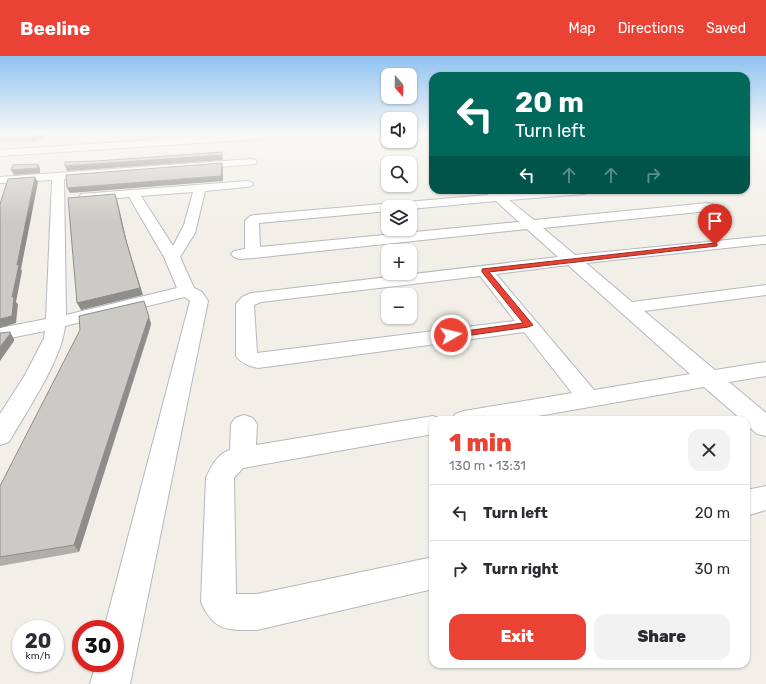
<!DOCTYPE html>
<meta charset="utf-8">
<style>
:root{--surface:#fff;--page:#f2f2f3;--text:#2b2b33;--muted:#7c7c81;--line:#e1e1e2;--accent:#ea4335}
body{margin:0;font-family:Rubik,sans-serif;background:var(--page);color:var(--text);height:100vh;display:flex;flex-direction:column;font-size:15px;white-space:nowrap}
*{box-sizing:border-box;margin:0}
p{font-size:13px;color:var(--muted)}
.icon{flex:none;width:22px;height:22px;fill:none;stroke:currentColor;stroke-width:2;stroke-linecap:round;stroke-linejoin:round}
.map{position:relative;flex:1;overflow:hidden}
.panel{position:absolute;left:429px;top:360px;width:321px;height:252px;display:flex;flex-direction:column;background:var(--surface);border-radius:12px;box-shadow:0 1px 3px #0004}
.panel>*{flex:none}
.hud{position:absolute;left:429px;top:16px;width:321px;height:122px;border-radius:12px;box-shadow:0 1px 3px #0004;background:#00695c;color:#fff;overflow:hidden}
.needle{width:26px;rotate:160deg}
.tools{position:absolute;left:381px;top:12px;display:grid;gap:8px}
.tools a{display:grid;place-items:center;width:36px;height:36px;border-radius:8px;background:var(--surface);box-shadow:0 1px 3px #0004;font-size:20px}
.speed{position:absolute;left:12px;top:564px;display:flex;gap:8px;font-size:20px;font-weight:700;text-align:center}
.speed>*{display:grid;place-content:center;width:52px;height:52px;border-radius:50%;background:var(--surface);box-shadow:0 1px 3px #0004;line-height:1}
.speed small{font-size:10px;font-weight:400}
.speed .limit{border:6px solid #d22;background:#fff;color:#111}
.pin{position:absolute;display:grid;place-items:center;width:34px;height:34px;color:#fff;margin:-41px -17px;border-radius:50% 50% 50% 0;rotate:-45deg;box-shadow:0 0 4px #0007}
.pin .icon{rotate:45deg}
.me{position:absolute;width:44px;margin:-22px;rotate:82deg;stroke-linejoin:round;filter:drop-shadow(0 0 3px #0008)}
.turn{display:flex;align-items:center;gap:14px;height:84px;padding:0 20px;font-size:18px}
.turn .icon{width:52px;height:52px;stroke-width:2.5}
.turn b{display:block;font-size:28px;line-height:34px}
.lanes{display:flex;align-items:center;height:38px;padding:0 20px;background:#0003;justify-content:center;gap:20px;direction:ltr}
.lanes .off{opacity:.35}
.round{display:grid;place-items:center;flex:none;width:42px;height:42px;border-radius:12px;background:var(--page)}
.headline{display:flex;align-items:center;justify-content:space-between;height:68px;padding:0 20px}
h1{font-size:24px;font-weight:800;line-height:30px;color:var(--accent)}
.primary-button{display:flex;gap:8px;margin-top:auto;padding:8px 20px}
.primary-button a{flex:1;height:46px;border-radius:12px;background:var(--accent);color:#fff;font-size:16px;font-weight:800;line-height:46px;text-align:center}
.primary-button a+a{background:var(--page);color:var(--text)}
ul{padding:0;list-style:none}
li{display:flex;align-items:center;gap:12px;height:56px;padding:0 20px;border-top:1px solid var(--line)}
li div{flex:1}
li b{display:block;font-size:15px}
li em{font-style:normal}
header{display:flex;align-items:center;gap:24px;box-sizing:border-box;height:56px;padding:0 20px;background:var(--accent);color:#fff}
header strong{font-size:19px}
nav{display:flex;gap:22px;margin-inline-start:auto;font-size:14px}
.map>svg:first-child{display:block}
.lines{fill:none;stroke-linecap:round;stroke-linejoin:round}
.minor-casing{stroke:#b5b8bc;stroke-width:2}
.minor{fill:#fff;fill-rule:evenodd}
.wall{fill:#afaea9}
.shaded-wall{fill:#8f8d8a}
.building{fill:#cccac5;stroke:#8f8d8a}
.route{fill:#ea4335;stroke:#982c22}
</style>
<header>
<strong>Beeline</strong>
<nav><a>Map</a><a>Directions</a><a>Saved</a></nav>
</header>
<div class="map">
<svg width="766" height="628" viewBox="0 0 766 628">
<rect width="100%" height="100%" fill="#f1efe8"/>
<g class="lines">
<!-- minor casing -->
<g class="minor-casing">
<path id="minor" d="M241,78H293L289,81L0,100V94Z
M422,78H432L433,87L430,86Z
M252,103L256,104L257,106L256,108L64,123L66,259L177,232L164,201L129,141L85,145L81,144L79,141L81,138L247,125L251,126L253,128L251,130L247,131L205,135L195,177L180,201L194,232L202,236L208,245L130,628H90L96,607H115V573H104L190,245L185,241L65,270C62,304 26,356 9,386L0,389V358L25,319L44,282L45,275L0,284V272L46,263L52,124L0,127V121ZM193,136L184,169L173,190L141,140Z
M484,134H497L501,138L542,134H590L588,137L584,138L509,144L534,164L708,147L713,148L714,151L713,154L708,155L543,172L575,199L766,180V188H763L586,207L632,246L766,229V239L644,255L715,314L766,306V320L729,326L766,357V380L757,378L746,368V364H742L704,331L515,364H452L455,358L464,355L572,337L524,276L258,312C249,310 242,308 236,300V248L242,241L251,237L558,201L527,173L253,202L239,203L234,201L231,198L234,195L245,193V165L250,160L255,159L488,139ZM496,145L519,166L260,191L259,167L388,155V151H410V153ZM568,209L690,318L594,334L496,218ZM480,220L515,265L257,297L254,249L261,246Z
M244,359L253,362L257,368L256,389L433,360L443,364H433V378L243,412L234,422L236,538H257L433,501V533L257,574C229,574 214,576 201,546L206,422C211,410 217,398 230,394L231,368L235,362Z
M766,430V454L746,460V434Z"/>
</g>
<!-- minor -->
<use href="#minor" class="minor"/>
</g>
<!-- wall -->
<path class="wall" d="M0,78L47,80L34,86H0Z
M146,252L151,268L150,273L79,496L0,510V430Z"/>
<!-- shaded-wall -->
<path class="shaded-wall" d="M39,78H47V80L34,86L32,82Z
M222,96L223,104L67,115L65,110Z
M222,107L223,112V125L70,137L67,132Z
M38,108L40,112V117L14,119L11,114Z
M35,121L38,126L21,213L22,215L16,246L18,248L16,267L0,272V263L12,241L17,209Z
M115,138L117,143L127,187L143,239L81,254L77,247L125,181Z
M144,245L151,268L79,496L74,489Z
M10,276L14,283V285L0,305V291Z"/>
<!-- building -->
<path class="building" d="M0,78H39L32,82H0Z
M222,96V99L65,110V106L96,105Z
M222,107L221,120L67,132L66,119Z
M38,108L37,112L11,114L13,109Z
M35,121L17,209H19L12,241H14L12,260L0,263V148L8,123Z
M115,138L125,181L140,232L77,247L68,142Z
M144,245L149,261L147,266L74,489L0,501V430L80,274L79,260Z
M10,276V278L0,291V277Z"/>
<!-- sky -->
<linearGradient id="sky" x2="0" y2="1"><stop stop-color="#8fc3f1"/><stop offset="0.47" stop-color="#f9f8f5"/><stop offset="1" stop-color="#f9f8f5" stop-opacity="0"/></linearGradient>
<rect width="766" height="166" fill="url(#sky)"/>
<!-- route -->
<path class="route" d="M715,187L717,188V190L489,216L533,269L528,271L451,282L447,279L451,277L523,267L482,216V213Z"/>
</svg>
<div class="tools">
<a><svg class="needle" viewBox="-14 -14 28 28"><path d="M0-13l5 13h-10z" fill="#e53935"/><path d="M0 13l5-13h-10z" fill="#7c7c81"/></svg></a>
<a><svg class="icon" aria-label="sound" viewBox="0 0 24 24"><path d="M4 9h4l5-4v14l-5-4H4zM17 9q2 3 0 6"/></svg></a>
<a><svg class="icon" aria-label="search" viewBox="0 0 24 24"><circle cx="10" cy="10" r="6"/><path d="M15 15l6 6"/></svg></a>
<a><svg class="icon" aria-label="layers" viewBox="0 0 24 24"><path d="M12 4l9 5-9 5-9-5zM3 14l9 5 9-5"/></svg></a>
<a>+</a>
<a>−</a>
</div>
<div class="speed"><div>20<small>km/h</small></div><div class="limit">30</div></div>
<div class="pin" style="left:715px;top:189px;background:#d93025"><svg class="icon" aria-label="arrive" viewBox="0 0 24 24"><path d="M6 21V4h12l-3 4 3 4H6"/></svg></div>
<svg class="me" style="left:451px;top:279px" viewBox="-20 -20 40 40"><circle r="17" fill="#ea4335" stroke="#fff" stroke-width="3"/><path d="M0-11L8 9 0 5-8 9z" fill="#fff"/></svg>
<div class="hud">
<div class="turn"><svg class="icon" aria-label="left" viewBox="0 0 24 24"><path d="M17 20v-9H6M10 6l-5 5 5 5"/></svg><div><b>20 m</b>Turn left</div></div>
<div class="lanes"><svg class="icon" aria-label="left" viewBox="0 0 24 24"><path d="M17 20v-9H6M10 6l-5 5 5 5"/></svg><svg class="icon off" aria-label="ahead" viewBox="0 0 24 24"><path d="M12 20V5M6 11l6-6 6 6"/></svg><svg class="icon off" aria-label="ahead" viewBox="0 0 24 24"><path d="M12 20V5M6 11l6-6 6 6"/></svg><svg class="icon off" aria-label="right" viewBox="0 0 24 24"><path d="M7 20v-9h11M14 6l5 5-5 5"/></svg></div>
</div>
<section class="panel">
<div class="headline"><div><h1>1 min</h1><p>130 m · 13:31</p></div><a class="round"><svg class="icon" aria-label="close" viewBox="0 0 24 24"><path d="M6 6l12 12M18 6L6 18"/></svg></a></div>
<ul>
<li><svg class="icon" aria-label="left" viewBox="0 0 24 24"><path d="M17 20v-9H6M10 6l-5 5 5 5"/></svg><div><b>Turn left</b></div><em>20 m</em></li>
<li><svg class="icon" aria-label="right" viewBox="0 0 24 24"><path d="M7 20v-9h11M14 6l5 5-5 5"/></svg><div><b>Turn right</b></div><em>30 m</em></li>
</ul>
<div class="primary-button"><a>Exit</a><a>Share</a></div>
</section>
</div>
